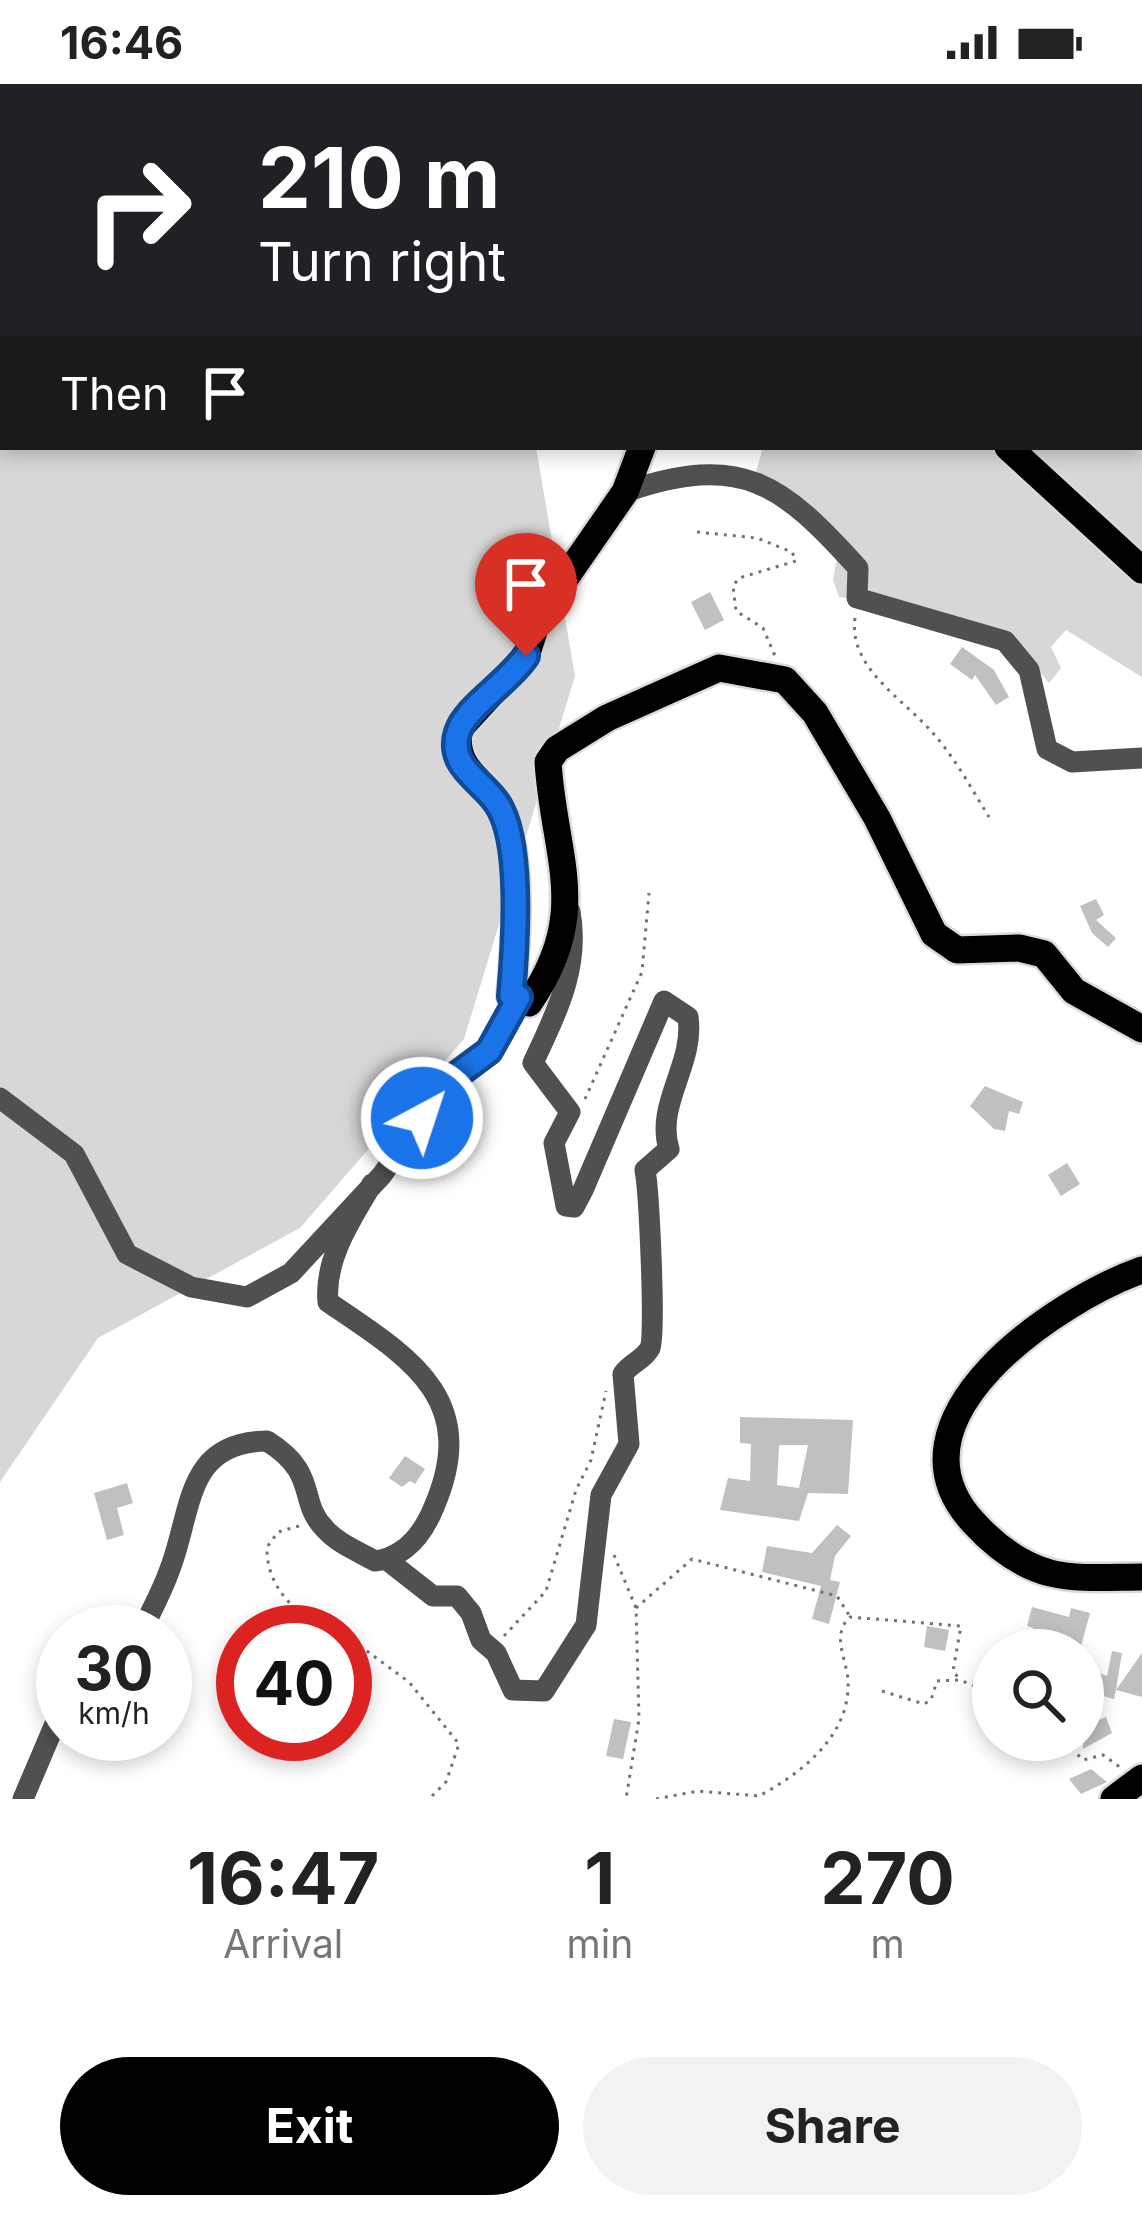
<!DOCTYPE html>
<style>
:root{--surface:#fff;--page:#f2f2f2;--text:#222;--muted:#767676;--accent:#000}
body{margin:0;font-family:Inter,sans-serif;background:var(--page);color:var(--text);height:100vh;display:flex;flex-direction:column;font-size:45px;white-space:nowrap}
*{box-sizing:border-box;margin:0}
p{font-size:39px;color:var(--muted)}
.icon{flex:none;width:66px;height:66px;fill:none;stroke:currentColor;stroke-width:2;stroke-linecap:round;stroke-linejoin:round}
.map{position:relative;height:1715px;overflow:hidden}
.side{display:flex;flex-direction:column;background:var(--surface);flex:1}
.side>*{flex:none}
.guide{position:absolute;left:0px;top:0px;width:1143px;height:366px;box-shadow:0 6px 18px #0003;background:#202124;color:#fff;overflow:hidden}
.controls{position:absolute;left:972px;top:1545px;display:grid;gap:24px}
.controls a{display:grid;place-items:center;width:132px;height:132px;border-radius:50%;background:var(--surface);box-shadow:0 6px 18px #0003;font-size:60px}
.speed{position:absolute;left:36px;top:1521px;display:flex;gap:24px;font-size:60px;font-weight:700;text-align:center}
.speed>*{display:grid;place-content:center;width:156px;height:156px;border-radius:50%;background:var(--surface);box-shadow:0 6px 18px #0003;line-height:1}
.speed small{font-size:30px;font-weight:400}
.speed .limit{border:18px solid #d22;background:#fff;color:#111}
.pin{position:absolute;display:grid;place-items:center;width:102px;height:102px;color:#fff;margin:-123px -51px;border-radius:50% 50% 50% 0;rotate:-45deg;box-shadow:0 0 12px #0007}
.pin .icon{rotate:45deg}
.me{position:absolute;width:132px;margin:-66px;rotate:40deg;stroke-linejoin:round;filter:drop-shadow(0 0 9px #0008)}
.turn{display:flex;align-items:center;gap:42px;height:252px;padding:0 60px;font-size:54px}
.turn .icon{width:156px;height:156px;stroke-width:2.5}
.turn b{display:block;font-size:84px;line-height:102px}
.then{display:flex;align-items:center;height:114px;padding:0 60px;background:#0003;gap:24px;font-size:45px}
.eta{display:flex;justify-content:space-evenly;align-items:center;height:204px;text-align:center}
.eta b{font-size:72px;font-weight:700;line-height:84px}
.button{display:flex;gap:24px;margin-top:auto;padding:24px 60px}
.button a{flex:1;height:138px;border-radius:72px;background:var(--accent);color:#fff;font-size:48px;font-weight:700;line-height:138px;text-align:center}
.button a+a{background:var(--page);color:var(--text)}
.status{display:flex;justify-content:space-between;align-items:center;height:84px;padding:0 60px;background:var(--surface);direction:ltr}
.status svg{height:33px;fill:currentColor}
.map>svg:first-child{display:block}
.green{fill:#d7d7d7}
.building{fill:#c0c0c0;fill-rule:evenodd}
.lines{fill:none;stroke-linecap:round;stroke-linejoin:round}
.major-casing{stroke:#dbdbdb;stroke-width:32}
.path{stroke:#727272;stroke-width:3;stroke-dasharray:3 6;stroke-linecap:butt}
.minor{stroke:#505050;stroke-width:21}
.major{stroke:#000;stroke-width:27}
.route-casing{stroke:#114b97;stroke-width:30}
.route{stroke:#1a73e8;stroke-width:21}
</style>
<div class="status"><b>16:46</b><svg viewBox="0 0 49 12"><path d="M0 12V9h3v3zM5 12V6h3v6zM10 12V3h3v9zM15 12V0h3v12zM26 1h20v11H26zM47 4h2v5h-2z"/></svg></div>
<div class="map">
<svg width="1142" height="1715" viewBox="0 0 1142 1715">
<rect width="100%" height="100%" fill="#fff"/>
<!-- green -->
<path class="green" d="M0,0H414L3,3V363H536L575,592L464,955L300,1144L98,1254L0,1398Z
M436,0H1142V593L1066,546L1051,563L1061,584L1049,599L1004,546L914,523L839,513L833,496L841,450L756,388L763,363H1140V3Z"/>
<!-- building -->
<path class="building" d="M710,508L724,536L705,546L691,518Z
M962,563L994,586L1009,613L996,621L975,591L972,596L950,580Z
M1096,815L1104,831L1096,836L1116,854L1108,863L1092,849L1080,822Z
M985,1002L1023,1018L1019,1030L1009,1027L1005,1047L994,1045L970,1022Z
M1067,1079L1080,1100L1061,1112L1048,1091Z
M740,1333L853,1336L848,1410L808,1409L799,1437L720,1426L728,1394L750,1397L751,1360L740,1359ZM779,1361H808L799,1404L777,1401Z
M405,1372L425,1385L415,1400L410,1397L402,1403L389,1394Z
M127,1399L133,1419L117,1424L124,1451L107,1456L94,1409Z
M837,1441L851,1452L835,1472L830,1496L840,1498L829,1540L812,1535L821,1502L762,1488L767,1462L812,1469Z
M1032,1523L1069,1533L1071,1524L1090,1529L1080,1566H1024L1033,1544L1027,1542Z
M927,1542L949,1546L945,1567L924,1563Z
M1112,1567L1122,1569L1116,1606L1142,1569V1613L1116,1606L1114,1615L1085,1607L1093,1587L1107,1592Z
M1106,1633L1112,1649L1083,1665V1643Z
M614,1635L631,1638L623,1675L606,1672Z
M1091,1685L1107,1698L1081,1710L1069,1695Z"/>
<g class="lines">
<!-- major casing -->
<g class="major-casing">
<path id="major" d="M642,363L625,408L539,532L526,572L459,645C452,691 492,696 504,733C522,784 516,858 511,912L529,919C592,828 554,774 548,678L557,665L607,634L719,584L785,596L815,629L877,734L934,850L957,866L1019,864L1044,870L1074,907L1142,945
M1008,363L1142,486
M1142,1186C1057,1216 877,1336 974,1439C995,1462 1020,1481 1050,1489C1079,1496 1112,1493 1142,1493
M1114,1715L1142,1694"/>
</g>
<!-- path -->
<path class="path" d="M402,0L409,3
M697,448L757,454L792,468L796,477L739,494L733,502L736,527L763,544L775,572
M855,534C848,583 902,614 931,647C954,672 971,704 989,733
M585,1015L642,888L649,809
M299,1442L278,1448L267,1463C266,1505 299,1535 337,1548
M614,1471L636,1524L639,1635L626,1715
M636,1524L692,1475L837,1512L849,1531
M345,1551L409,1598L459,1660L446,1698L429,1715
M504,1552L546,1507L576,1406L591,1376L606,1307
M882,1607L924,1620L931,1616L937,1597L960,1596L993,1610
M1032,1656L1040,1663L1065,1658L1083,1676L1103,1671L1121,1684
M656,1715L698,1707L759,1712C802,1689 851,1651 848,1596C846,1573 831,1551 850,1533L961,1542L953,1587L960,1596"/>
<!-- minor -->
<path class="minor" d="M625,408C742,368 781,399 858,484L857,514L1005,557L1029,586L1047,665L1072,678L1142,674
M0,1014L74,1070L127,1170L191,1203L247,1213L291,1189L382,1091L446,999L489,967L519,913
M387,1476L433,1512H457L471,1529L481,1556L496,1569L513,1606L544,1607L586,1541L601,1411L629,1360L623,1290C630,1279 644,1276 650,1264C656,1251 649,1107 645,1086L669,1065C655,1020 695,980 688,933L664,917L583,1106L574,1123L566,1122L554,1059L570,1028L533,979C557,927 580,884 570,827
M141,1548C154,1522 167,1497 175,1470C192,1416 191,1358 267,1357C320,1390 297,1417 325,1445C337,1459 359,1468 375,1477C405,1473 423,1450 434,1423C481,1314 409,1273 328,1218C324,1175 351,1136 372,1100
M23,1715L63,1621"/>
<!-- major -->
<use href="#major" class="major"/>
</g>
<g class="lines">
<!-- route casing -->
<g class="route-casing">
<path id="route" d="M422,1034L446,999L489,967L519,913L511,912C515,866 522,767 501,726C488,698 446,685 458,648C466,623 508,599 526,572"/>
</g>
<!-- route -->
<use href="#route" class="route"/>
</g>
</svg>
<div class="controls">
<a><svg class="icon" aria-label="search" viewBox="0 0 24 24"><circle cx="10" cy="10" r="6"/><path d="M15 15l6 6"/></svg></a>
</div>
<div class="speed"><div>30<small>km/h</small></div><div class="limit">40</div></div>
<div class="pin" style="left:526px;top:572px;background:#d93025"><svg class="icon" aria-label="arrive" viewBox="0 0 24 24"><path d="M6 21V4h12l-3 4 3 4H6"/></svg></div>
<svg class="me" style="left:422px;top:1034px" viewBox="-20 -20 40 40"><circle r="17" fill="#1a73e8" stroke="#fff" stroke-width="3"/><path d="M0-11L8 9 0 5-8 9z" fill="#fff"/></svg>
<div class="guide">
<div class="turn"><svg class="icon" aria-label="right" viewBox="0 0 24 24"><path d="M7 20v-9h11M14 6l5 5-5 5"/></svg><div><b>210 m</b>Turn right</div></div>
<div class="then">Then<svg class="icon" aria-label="arrive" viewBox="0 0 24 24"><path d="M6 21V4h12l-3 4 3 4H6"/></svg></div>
</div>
</div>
<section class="side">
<div class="eta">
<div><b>16:47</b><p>Arrival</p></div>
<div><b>1</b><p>min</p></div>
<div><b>270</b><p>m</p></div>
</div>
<div class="button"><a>Exit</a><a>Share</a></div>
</section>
